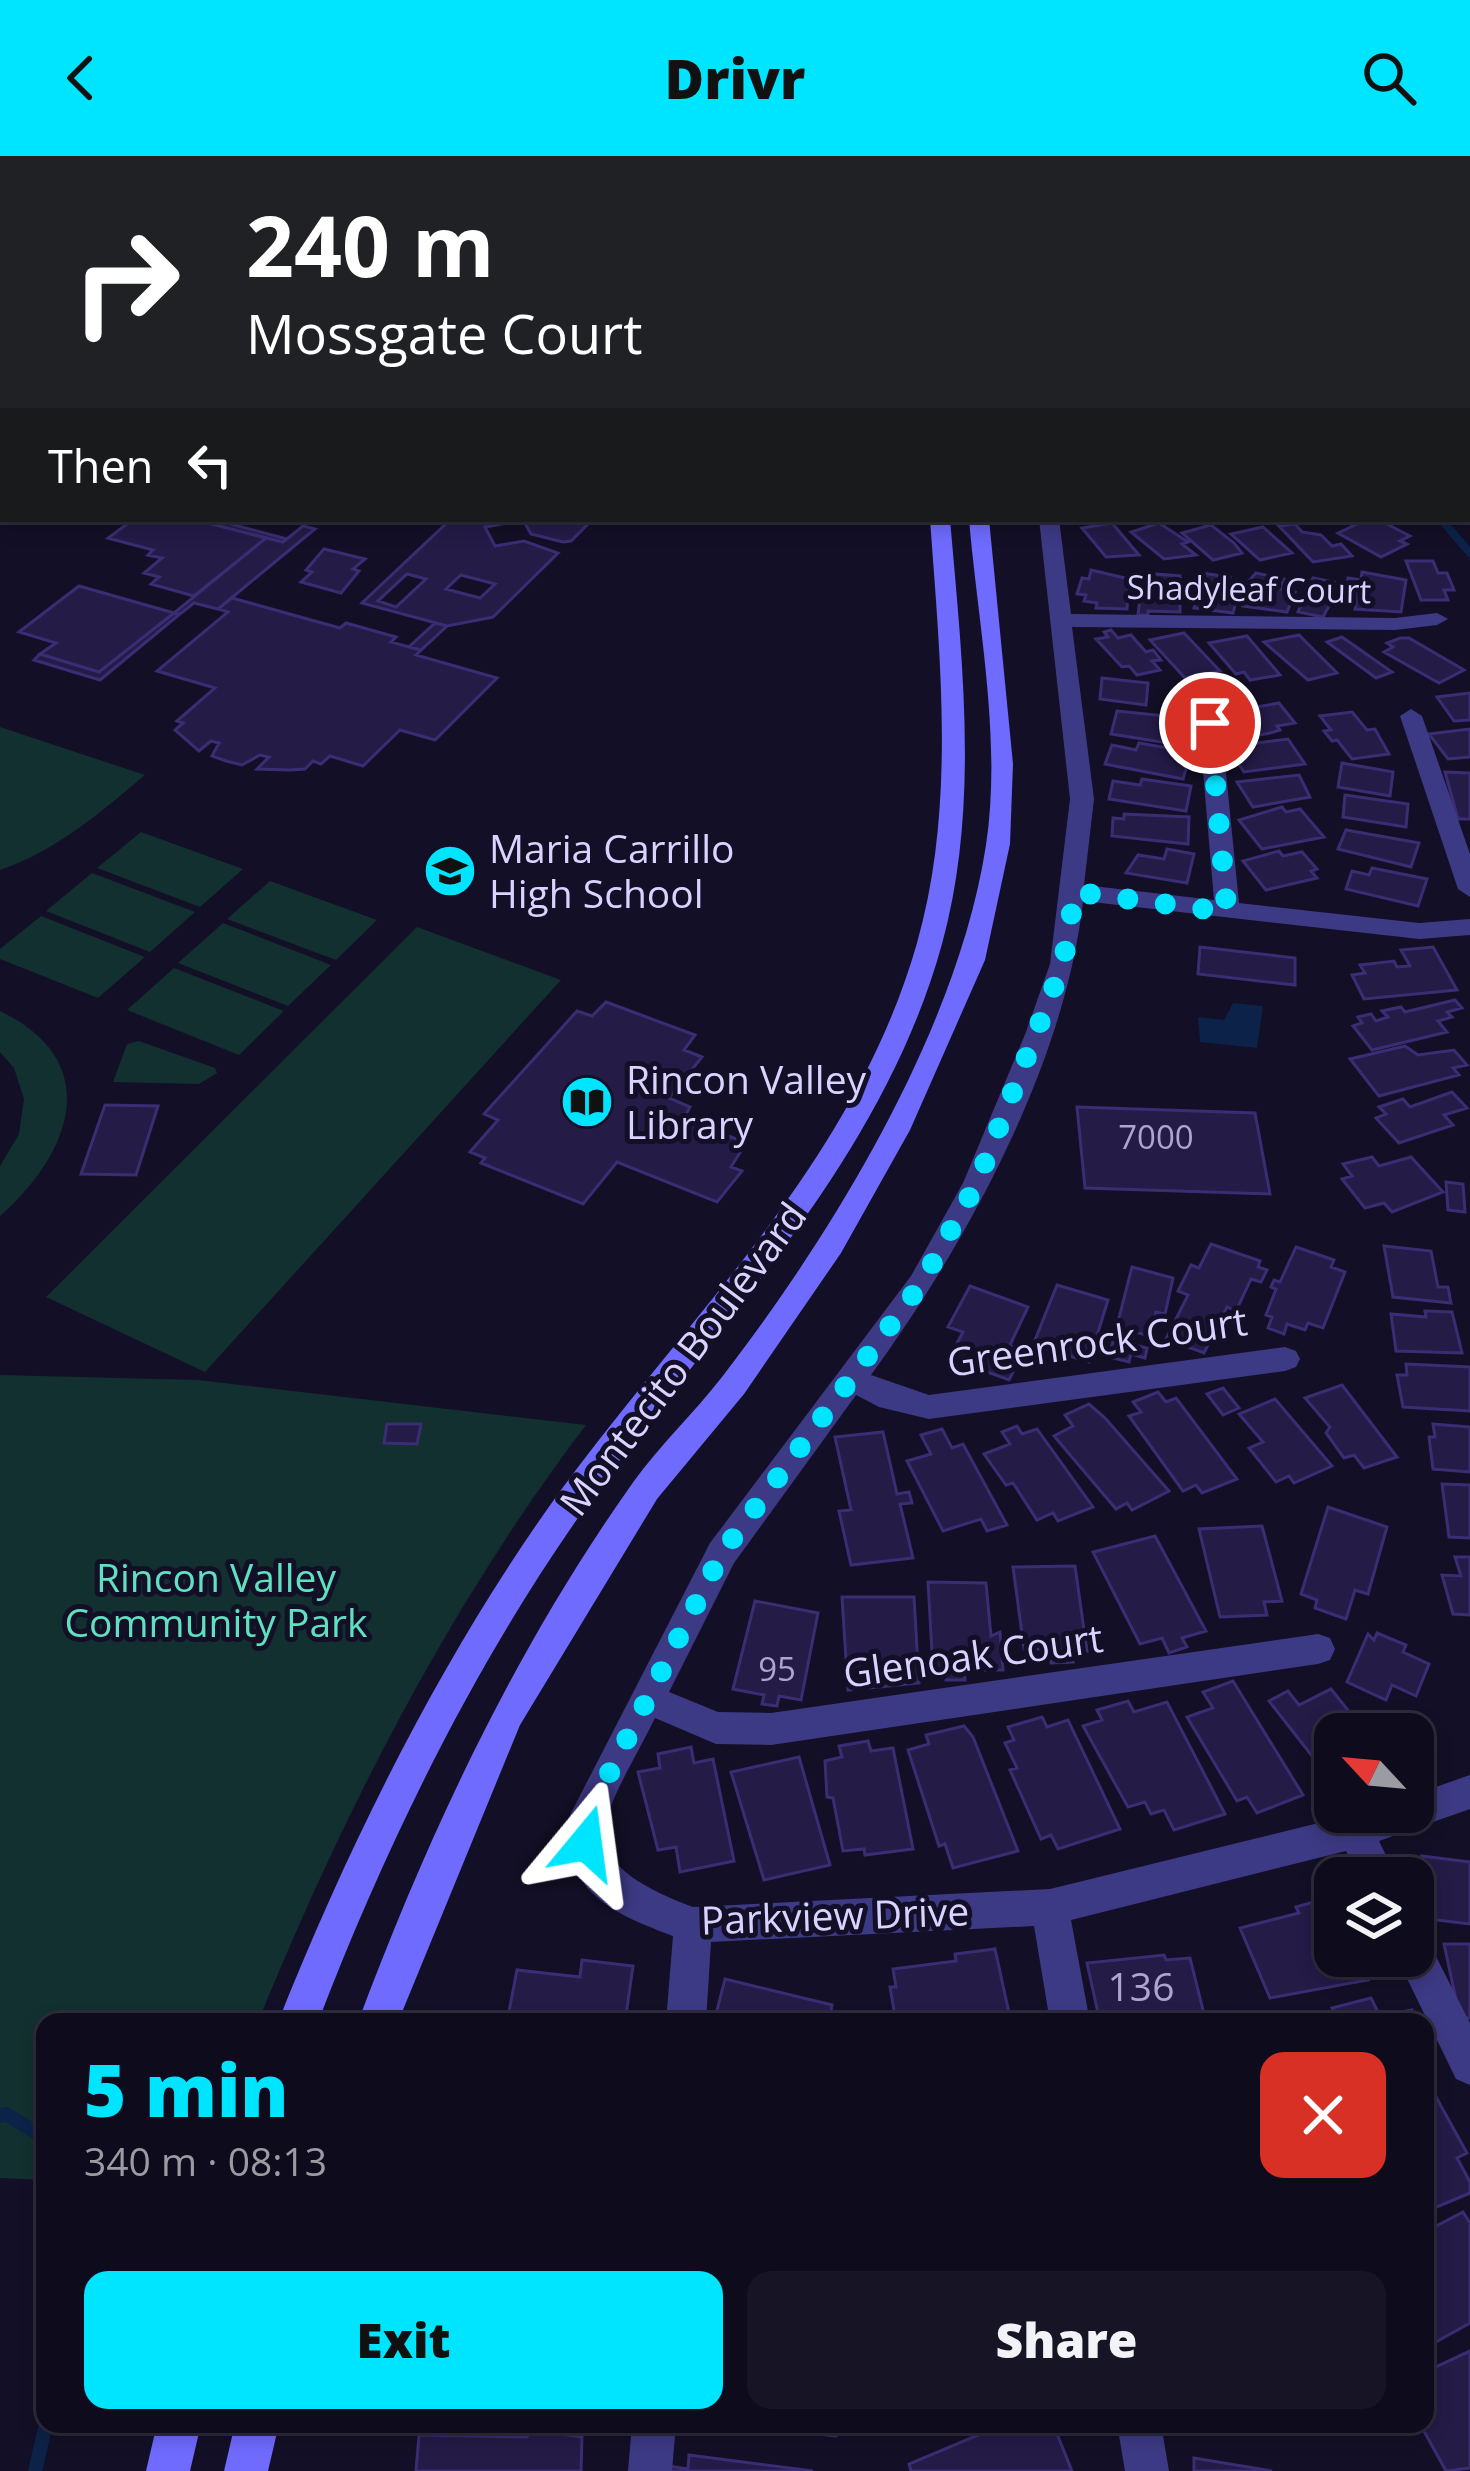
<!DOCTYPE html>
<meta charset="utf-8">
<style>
:root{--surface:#0e0b1c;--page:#171425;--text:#f1f3f6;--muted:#9b9ba3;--line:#2e2b3b;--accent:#00e5ff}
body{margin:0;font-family:"Open Sans",sans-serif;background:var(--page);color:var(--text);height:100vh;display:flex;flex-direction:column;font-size:45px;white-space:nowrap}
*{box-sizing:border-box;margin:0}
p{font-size:39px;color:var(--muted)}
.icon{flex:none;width:66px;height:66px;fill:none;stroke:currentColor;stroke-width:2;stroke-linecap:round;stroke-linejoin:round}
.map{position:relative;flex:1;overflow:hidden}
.side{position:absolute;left:36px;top:1857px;width:1398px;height:420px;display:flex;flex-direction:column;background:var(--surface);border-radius:24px;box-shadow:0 6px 18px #0003,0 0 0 3px var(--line)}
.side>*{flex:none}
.hud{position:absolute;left:0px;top:0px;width:1470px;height:366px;box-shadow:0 6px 18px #0003,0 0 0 3px var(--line);background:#202124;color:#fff;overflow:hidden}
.needle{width:78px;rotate:296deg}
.tools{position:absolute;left:1314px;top:1557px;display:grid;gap:24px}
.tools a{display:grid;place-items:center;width:120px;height:120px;border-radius:24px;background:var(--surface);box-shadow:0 6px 18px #0003,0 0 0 3px var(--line);font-size:60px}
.pin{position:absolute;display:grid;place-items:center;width:102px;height:102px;color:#fff;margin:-51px;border:6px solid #fff;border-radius:50%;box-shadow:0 3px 12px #0007}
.me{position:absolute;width:132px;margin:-66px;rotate:16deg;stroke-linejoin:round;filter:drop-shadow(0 0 9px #0008)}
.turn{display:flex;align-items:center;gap:42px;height:252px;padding:0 48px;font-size:54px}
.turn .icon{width:156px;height:156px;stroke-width:2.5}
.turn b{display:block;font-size:84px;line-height:102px}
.then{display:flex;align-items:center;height:114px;padding:0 48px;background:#0003;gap:24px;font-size:45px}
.round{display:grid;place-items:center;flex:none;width:126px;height:126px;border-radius:24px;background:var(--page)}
.head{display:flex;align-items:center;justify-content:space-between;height:204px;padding:0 48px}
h1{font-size:72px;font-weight:800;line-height:90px;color:var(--accent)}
.cta{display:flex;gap:24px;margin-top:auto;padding:24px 48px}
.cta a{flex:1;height:138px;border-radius:24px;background:var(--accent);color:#111;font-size:48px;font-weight:800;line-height:138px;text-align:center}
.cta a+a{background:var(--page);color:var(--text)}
header{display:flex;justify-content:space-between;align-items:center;height:156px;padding:0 48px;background:var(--accent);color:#111;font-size:54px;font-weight:800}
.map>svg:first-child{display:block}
.green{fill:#12302f}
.water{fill:#0c2248}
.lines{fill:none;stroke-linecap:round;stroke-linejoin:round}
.stream-far2{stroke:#0c2248;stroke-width:6}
.stream-far1{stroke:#0c2248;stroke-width:8}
.stream{stroke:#0c2248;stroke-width:14}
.building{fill:#241b47;stroke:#3b2d73;stroke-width:3;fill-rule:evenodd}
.minor{fill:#3d3a85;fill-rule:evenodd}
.secondary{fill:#6f6bff;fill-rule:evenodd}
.route{stroke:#00e5ff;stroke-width:21;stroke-dasharray:0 37.8}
.labels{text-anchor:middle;stroke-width:10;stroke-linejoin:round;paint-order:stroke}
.far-street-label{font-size:33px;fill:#d9d4ff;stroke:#130f26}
.number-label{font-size:33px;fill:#aca6d1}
.poi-label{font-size:39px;fill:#d9d4ff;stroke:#130f26;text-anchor:start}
.street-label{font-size:39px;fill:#d9d4ff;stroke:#130f26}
.park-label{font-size:39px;fill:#5fe0c0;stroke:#130f26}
.near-number-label{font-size:39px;fill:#aca6d1}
</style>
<header><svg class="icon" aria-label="back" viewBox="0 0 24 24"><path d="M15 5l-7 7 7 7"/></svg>Drivr<svg class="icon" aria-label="search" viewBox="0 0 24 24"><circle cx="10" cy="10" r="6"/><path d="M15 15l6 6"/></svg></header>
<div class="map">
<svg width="1470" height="2315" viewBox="0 0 1470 2315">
<rect width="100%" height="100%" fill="#130f26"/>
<!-- green -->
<path class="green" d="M0,571L145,619C100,657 56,695 0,714Z
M141,676L243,713L200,751L97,712Z
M92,717L195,756L150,796L46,755Z
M270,725L377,764L336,804L227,763Z
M41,760L145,801L98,842L0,803V793Z
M223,767L331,809L288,850L178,807Z
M417,771L561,824L205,1216L46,1141Z
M174,812L284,855L239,899L127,854Z
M0,855C105,905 72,997 0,1060V1010L19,978L24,943L14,912L0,896Z
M139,885L215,912L217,917L199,928L113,926L127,888Z
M0,1219L198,1224L586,1269C448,1451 344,1655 258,1866H45V2024L0,2022Z"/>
<!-- water -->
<path class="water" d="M1233,847L1263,850L1257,892L1200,886L1198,861L1224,864Z"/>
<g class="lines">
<!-- stream-far2 -->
<path class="stream-far2" d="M1441,363L1448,371"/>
<!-- stream-far1 -->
<path class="stream-far1" d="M1445,368L1470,397"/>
<!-- stream -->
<path class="stream" d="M0,1960L6,1958L45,1982
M35,2315L46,2268"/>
</g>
<!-- building -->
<path class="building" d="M134,363H192L266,382L194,440L151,428L159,421L144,417L162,402L148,399L153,394L108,382Z
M192,363H212L287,383L283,386Z
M451,363H593L571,385L563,386L531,378L523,364L485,371L495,390L524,385L558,397L493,461L447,470L362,447ZM407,418L426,423L396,451L378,445ZM461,419L495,428L480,442L446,433Z
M1377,363L1410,380L1400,385L1407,388L1381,401L1338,377L1359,367L1357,363Z
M1112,367L1139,399L1106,401L1082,372Z
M1159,367L1188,386L1182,388L1196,399L1164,403L1131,376Z
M1295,368L1302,376L1321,379L1332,390L1341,388L1352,400L1313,406L1279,370Z
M1211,369L1234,387L1242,397L1213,404L1182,377Z
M303,370L315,373L218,453L194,447L180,458L174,457L266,382L283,386Z
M1263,371L1292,397L1260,404L1231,378Z
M324,393L365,403L353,413L359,415L341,437L301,426L312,416L306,414Z
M1406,405H1433L1438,417H1447L1454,434H1444L1448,444H1421Z
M1091,414L1129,423L1127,453L1096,452L1097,447L1084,445L1086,439L1077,438L1082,422L1089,423Z
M1362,416L1406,424L1401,456L1355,453L1358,437L1346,435L1348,422L1361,424Z
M1143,417L1180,420V456L1148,455V459H1138Z
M1201,417L1230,421L1228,432L1235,433L1237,441L1233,457L1194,452Z
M1256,417L1284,423L1280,433L1295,436L1287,456L1243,450L1249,437L1240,435Z
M1313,422L1334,426L1331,433L1337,435L1323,461L1298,456Z
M79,430L174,457L99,516L40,498L56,487L19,476Z
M232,442L340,472L346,467L396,481L391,486L421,494L416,499L497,522L435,584L400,574L363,610L330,600L321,608L313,605L305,613L289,614L257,613L269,601L260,599L242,609L226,605L212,600L219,587L211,585L199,595L175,574L183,567L177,565L215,532L157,515L228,456L218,453Z
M174,457L180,458L100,524L34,504L40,498L99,516Z
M435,467L447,470L421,494L409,491Z
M1111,474L1118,482L1131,479L1146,496L1153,494L1161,504L1152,505L1160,514L1137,519L1129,510L1122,511L1096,483L1108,481L1104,476Z
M1184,477L1220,515L1185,522L1150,484Z
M1299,479L1337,517L1308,524L1264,486Z
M1247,480L1280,519L1250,524L1244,516L1236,518L1209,487Z
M1342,481L1392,516L1376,522L1327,486Z
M1400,482H1409L1464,514L1439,527L1384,496L1393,491L1387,487Z
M1102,522L1148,527L1146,549L1100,543Z
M1470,537V564L1454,565L1437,541Z
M1279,547L1295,567L1277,570L1280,574L1270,577L1249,581L1229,556Z
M1117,555L1166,560L1165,567L1184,570L1180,589L1111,578Z
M1352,556L1367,574L1375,573L1389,598L1352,603L1337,584L1332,585L1324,575L1331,574L1320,560Z
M1470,573V601L1448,603L1429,578Z
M1288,583L1305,608L1244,616L1227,591Z
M1139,587L1191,596L1183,623L1105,608L1112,589L1136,594Z
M1342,607L1393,616L1390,640L1338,631Z
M1445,616L1470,617V663H1458Z
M1299,619L1310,641L1253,651L1237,626Z
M1142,623L1191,630L1186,655L1109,643L1113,625L1140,629Z
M1345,639L1408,648L1406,671L1343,661Z
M1282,651L1286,656L1300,653L1324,681L1262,693L1239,664Z
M1124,658L1189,661L1188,688L1112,680L1113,662L1124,663Z
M1346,674L1419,687L1411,711L1338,693Z
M1167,693L1194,698L1187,727L1126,717L1138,699L1164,703Z
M1279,695L1283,700L1302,696L1317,713L1311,715L1317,722L1266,734L1243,705Z
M1372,712L1427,723L1418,750L1346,733L1352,715L1369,719Z
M1200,791L1295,802V829L1198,818Z
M1433,791L1457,834L1364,843L1352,819L1365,817L1360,809L1394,805L1397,811L1410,810L1401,794Z
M1455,844L1462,852L1447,856L1452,861L1438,865L1447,876L1372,894L1353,870L1362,867L1358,861L1371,858L1376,865L1388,861L1382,855L1401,851L1405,856Z
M606,846L695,879L684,894L702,901L669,942L690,951L684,962L746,987L731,1011L742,1015L717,1046L617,1006L583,1048L481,1007L485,1002L470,996L498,964L484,958L577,855L592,860Z
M1405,890L1418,899L1454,894L1467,909L1453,912L1459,919L1379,940L1350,903Z
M1452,936L1467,952L1444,959L1453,969L1399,987L1376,962L1386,958L1379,951L1403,943L1410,951Z
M105,949L158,950L136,1019L81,1018Z
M1077,951L1255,957L1270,1038L1085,1032Z
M1372,1001L1379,1010L1411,1001L1443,1036L1392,1056L1384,1047L1365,1052L1342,1023L1352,1020L1343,1008Z
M1446,1026L1463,1028L1465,1056L1448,1054Z
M1211,1088L1260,1105L1258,1111L1267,1114L1261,1126L1251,1123L1236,1155L1227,1151L1204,1197L1166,1183L1188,1139L1178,1135L1191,1109L1199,1112Z
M1384,1090L1431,1095L1438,1131H1448L1451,1147L1393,1141Z
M1296,1091L1334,1104L1331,1111L1345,1116L1323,1172L1308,1167L1305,1174L1287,1168L1284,1178L1268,1172L1272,1161L1266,1159L1276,1133L1271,1131L1274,1124L1280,1126Z
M1132,1111L1173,1122L1165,1158L1156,1156L1150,1180L1135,1176L1131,1188L1147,1192L1145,1202L1131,1198L1129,1206L1109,1201Z
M1057,1129L1108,1144L1089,1206L1033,1189Z
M970,1130L1028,1151L1010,1189L1024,1194L1009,1224L949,1202L963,1176L948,1171Z
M1425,1155L1452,1156L1462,1197L1396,1195L1391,1158L1426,1161Z
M1406,1208L1470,1211V1255L1403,1251L1397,1219H1407Z
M1342,1229L1397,1301L1364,1312L1354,1299L1344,1302L1326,1277L1330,1271L1305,1242Z
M1223,1232L1239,1252L1223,1259L1207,1238Z
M1158,1236L1166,1246L1176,1242L1237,1323L1202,1337L1196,1329L1183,1335L1129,1260L1141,1256L1133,1246Z
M1275,1243L1332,1310L1294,1327L1289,1320L1276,1326L1249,1292L1263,1286L1239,1258Z
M1089,1248L1105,1262L1169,1335L1132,1354L1127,1347L1116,1353L1054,1280L1073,1270L1065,1259Z
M387,1268H421L417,1288L384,1287Z
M1433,1268L1470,1271V1316L1433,1313L1429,1281H1435Z
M1017,1270L1022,1278L1037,1273L1093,1351L1058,1365L1053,1357L1037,1364L1013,1327L1006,1329L984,1298L1010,1288L1002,1276Z
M942,1273L952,1292L963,1288L1007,1369L987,1375L981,1363L943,1375L907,1305L931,1298L921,1279Z
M883,1276L897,1338L909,1336L912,1347L900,1348L913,1402L851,1409L839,1355L851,1354L835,1281Z
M1442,1328L1470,1329V1382L1449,1381Z
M1328,1351L1387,1371L1368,1438L1355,1434L1346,1463L1315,1452L1317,1444L1301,1438Z
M1262,1370L1282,1445L1264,1446L1267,1459L1220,1461L1199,1373Z
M1155,1380L1206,1475L1182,1482L1187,1491L1169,1497L1162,1482L1140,1488L1093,1396Z
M1455,1401H1470V1459L1453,1458L1442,1419L1461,1420Z
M1075,1410L1087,1495L1071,1496L1073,1506L1051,1507L1050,1493H1024L1013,1411Z
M928,1426L986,1427L991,1480L1000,1476L1003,1514H964L965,1524H946V1514H933Z
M842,1441H914L919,1527L848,1534Z
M755,1445L818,1457L801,1544L779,1540L777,1550L762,1548L764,1539L733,1533Z
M1377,1477L1406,1489L1403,1496L1429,1508L1416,1540L1392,1529L1386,1544L1347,1526L1368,1478L1374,1484Z
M1233,1525L1303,1639L1257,1657L1247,1641L1237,1645L1187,1561L1213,1552L1203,1536Z
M1331,1533L1367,1578H1335V1610L1323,1614L1269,1545L1288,1535L1299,1549Z
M1128,1545L1134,1556L1167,1546L1225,1658L1174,1674L1164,1654L1151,1658L1145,1646L1128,1651L1083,1570L1102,1564L1097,1554Z
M1042,1561L1047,1571L1068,1564L1120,1673L1058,1693L1051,1679L1041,1683L1010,1614L1017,1612L1005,1587L1014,1584L1008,1571Z
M964,1570L973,1581L1018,1695L953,1712L945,1688L939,1690L908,1594L929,1588L926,1579Z
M868,1585L871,1595L893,1592L913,1693L865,1699L864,1693L843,1695L833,1642L827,1641L825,1605L842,1601L839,1590Z
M691,1591L694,1607L713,1603L734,1705L680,1716L676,1691L658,1694L638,1616L660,1612L658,1598Z
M799,1601L830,1709L764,1724L731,1616Z
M1422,1700L1470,1706V1768L1428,1763L1426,1738L1413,1737V1722H1405L1403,1710L1424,1712Z
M1335,1740V1800H1387L1376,1802L1380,1814L1365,1818L1368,1824L1270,1842L1240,1772L1299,1757L1296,1751Z
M1444,1788H1470V1862H1460Z
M995,1793L1011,1866H896L890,1831H896L893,1813L956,1805L955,1798Z
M1164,1799L1166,1804L1190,1802L1206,1866H1100L1087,1807Z
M582,1804L633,1810L625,1866H507L517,1814L580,1821Z
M725,1823L832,1849L829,1866H714Z
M1371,1842L1380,1860L1412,1854L1417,1866H1305L1335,1858L1332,1852Z
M1435,1939L1467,1997L1457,2002L1470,2026V2037L1425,2056V1943Z
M1463,2056L1470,2067V2167L1425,2192V2076Z
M1470,2195V2312L1446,2315L1420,2268H1425V2216Z
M734,2268H837L836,2280Z
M1004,2268H1053L1072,2315H911L909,2308Z
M531,2274L582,2281L581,2315H416L419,2279L527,2281Z
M689,2299L813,2315H667L668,2310L688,2313Z
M1194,2302L1272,2315H1194Z"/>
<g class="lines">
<!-- minor -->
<path class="minor" d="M222,0H238L220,3Z
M462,0H478L480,3H464Z
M694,0H710V3H694Z
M891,0H907L890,3Z
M1039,363H1059L1071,458L1395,462L1437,457L1448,463L1437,469L1395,474L1072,471L1094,643L1084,729L1214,744L1199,568L1179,546L1190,539L1198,541L1221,567L1239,747L1419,767L1470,763V779L1419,783L1083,745C1065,908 967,1087 871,1219L929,1239L1285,1191L1296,1195L1300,1203L1296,1211L1285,1215L929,1263L879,1251L856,1239L734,1407L669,1536L718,1556L771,1557L1318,1478L1330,1482L1335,1493L1330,1504L1318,1508L771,1589L716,1588L655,1562C605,1663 560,1701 693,1751L1050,1733L1363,1656H1413V1639L1470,1619V1653L1379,1685L1397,1722H1359L1346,1695L1071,1764L1090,1866H1050L1034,1770L711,1786L706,1866H666L673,1780C611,1756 561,1736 570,1659L710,1387L911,1120L963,1027L1026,876L1050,808L1070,643Z
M1411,553L1422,560L1470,698V741L1458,733L1400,560Z
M1413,1775L1426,1781L1470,1867V1929L1456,1923L1396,1800H1413Z
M632,2268H676L672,2315H628Z
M1117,2268H1161L1169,2315H1125Z"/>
<!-- secondary -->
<path class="secondary" d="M1467,86H1470V96H1467Z
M0,113H3V123H0Z
M930,363H950C962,503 980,650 942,788C880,1012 710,1173 580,1359C472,1513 385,1691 318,1866H278C351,1683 443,1498 558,1338C688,1160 855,1005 917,787C956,650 940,503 930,363Z
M969,363H989L1013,608L1010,688L985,804L910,974L841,1097L744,1238L657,1343L520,1569L398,1866H358C429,1676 516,1491 634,1325C660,1289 694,1257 722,1221C834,1076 958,872 986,689C1002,583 978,469 969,363Z
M157,2268H201L190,2315H146Z
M235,2268H279L268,2315H224Z"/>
</g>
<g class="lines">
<!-- route -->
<path class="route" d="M586,1687L588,1659L722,1397L921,1128L977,1027L1063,808L1075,736L1227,756L1210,567"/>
</g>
<!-- icons -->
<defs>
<g id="school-disc" transform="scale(2.7)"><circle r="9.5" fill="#00e5ff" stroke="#130f26"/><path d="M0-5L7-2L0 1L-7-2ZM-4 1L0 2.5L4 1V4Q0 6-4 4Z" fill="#111"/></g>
<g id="library-disc" transform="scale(2.7)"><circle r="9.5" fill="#00e5ff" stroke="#130f26"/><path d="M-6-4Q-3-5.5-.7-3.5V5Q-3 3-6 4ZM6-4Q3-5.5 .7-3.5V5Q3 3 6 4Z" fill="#111"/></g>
</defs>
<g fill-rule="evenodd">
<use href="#school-disc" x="450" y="715"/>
<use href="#library-disc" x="587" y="946"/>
</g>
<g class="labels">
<!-- far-street labels -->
<g class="far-street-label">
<text transform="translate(1249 433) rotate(1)" y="12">Shadyleaf Court</text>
</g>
<!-- number labels -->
<g class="number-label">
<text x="1156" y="993">7000</text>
<text x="777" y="1525">95</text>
</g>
<!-- poi labels -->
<g class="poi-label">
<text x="489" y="707">Maria Carrillo<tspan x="489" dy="45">High School</tspan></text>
<text x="626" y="938">Rincon Valley<tspan x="626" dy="45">Library</tspan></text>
</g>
<!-- street labels -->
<g class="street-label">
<text transform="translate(1097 1186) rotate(-8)" y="14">Greenrock Court</text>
<text transform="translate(683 1203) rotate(-53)" y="14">Montecito Boulevard</text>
<text transform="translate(973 1500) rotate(-8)" y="14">Glenoak Court</text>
<text transform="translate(835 1760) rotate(-2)" y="14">Parkview Drive</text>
</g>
<!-- park labels -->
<g class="park-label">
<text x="216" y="1436">Rincon Valley<tspan x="216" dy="45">Community Park</tspan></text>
</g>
<!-- near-number labels -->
<g class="near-number-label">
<text x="1141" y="1845">136</text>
</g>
</g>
</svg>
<div class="tools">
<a><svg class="needle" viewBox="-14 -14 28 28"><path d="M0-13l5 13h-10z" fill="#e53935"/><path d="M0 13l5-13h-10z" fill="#9b9ba3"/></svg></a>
<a><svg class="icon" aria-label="layers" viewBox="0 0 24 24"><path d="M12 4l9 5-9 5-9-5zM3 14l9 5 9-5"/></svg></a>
</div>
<div class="pin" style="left:1210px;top:567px;background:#d93025"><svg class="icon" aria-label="arrive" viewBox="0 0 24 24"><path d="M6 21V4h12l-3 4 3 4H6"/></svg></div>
<svg class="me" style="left:586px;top:1687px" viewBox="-20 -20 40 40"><path d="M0-17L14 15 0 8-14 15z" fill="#00e5ff" stroke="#fff" stroke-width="4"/></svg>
<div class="hud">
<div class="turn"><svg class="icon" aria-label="right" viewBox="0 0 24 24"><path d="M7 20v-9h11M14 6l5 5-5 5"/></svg><div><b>240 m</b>Mossgate Court</div></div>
<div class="then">Then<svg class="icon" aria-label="left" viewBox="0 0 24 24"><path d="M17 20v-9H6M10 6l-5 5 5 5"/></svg></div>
</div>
<section class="side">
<div class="head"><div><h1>5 min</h1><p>340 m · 08:13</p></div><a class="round" style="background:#d93025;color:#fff"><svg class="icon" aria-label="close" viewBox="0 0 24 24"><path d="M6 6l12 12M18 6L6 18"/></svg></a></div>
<div class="cta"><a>Exit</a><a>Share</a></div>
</section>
</div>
